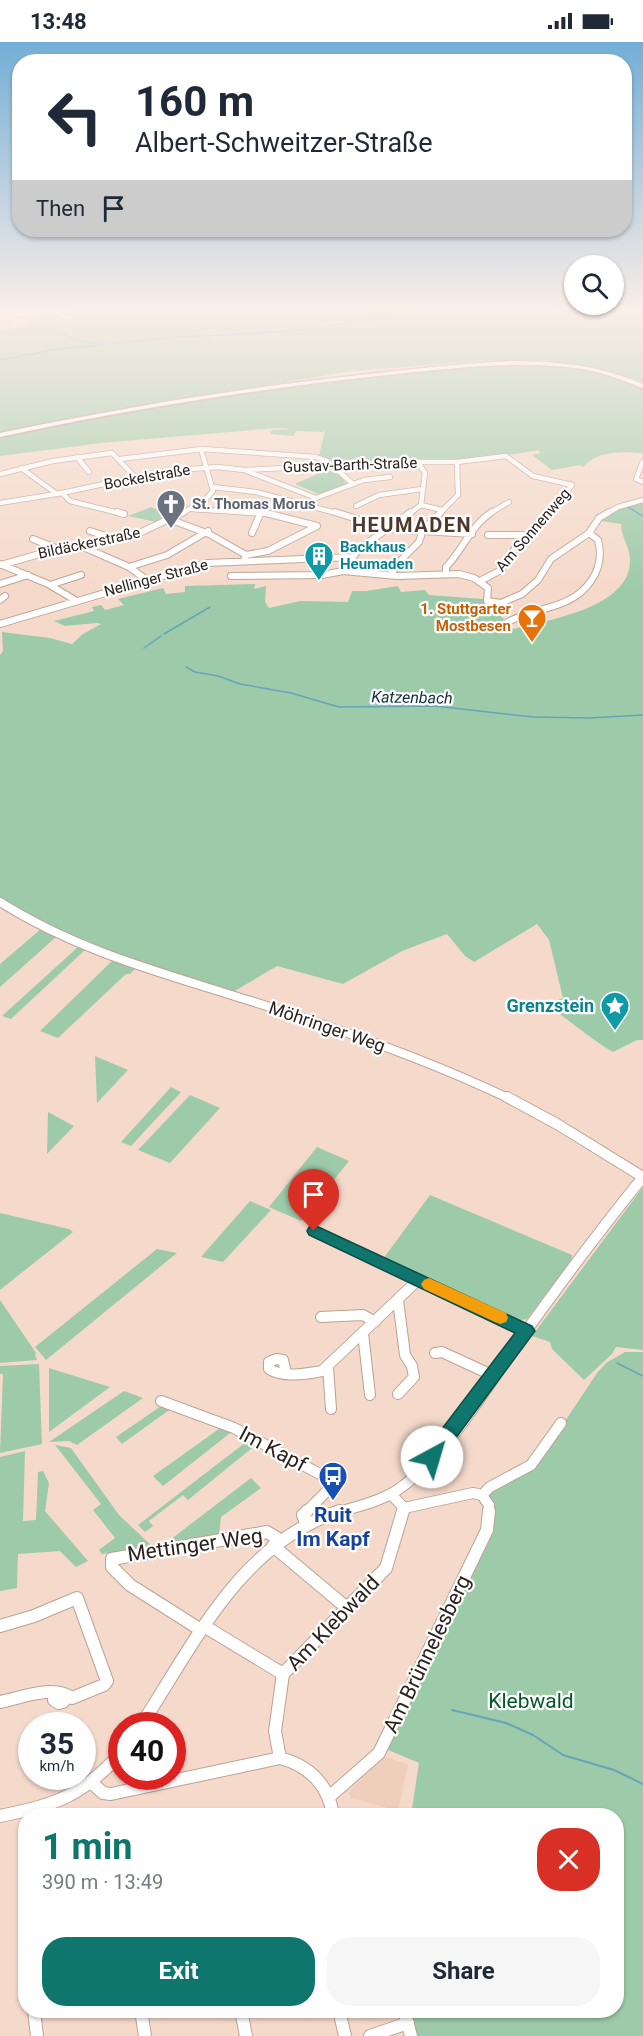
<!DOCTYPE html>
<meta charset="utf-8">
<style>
:root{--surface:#fff;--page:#f6f6f7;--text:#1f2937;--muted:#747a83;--accent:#0f766e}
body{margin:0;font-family:Roboto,sans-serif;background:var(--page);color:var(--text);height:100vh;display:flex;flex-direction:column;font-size:22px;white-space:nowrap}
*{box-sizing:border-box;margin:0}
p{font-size:20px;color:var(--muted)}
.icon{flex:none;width:33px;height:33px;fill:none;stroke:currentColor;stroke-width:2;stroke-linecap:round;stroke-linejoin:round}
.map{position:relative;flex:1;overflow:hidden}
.sheet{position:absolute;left:18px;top:1766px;width:606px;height:210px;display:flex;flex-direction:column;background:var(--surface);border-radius:24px;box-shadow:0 2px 4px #0004}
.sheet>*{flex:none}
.top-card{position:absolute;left:12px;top:12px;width:620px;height:183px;border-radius:24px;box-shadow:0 2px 4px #0004;background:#fff;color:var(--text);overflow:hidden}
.tools{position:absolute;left:564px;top:213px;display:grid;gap:12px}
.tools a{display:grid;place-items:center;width:60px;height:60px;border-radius:50%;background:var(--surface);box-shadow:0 2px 4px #0004;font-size:30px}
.speed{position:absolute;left:18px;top:1670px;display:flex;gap:12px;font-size:30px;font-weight:700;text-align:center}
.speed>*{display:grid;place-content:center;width:78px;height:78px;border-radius:50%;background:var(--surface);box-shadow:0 2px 4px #0004;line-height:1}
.speed small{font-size:15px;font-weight:400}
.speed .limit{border:9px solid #d22;background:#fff;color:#111}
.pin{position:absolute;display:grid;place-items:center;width:51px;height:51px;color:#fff;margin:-62px -26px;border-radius:50% 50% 50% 0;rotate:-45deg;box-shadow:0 0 6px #0007}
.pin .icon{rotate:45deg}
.me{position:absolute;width:66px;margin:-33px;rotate:39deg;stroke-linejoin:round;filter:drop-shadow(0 0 4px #0008)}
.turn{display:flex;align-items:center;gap:21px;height:126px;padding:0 24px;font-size:27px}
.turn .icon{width:78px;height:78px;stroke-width:2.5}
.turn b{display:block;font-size:42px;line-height:51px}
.then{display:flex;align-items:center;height:57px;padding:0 24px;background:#0003;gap:12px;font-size:22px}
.round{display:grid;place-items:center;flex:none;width:63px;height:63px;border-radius:24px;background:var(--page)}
.head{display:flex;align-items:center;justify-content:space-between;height:102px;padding:0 24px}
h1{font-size:36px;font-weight:700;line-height:45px;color:var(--accent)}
.primary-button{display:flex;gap:12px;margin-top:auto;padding:12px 24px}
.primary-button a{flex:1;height:69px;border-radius:24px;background:var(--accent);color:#fff;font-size:24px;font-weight:700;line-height:69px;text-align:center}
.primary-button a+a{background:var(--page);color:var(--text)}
.status{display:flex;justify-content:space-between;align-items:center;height:42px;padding:0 30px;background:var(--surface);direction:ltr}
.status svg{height:16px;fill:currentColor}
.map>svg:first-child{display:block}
.built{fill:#f0cebc}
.green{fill:#9dcba9}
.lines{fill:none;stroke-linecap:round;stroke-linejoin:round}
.stream-far1{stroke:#65a4bb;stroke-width:1.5}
.stream{stroke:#65a4bb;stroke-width:2}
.minor-far4-casing{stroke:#bca295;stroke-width:6}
.minor-far3-casing{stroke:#bca295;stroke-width:8}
.minor-far2-casing{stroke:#bca295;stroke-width:10}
.minor-far1-casing{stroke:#bca295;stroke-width:12}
.minor-casing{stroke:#bca295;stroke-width:14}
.major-casing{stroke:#bca295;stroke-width:3}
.minor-far4{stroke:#fff;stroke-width:4.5}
.minor-far3{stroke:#fff;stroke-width:6}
.minor-far2{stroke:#fff;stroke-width:8}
.minor-far1{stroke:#fff;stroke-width:10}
.minor{stroke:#fff;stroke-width:12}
.major{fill:#fff;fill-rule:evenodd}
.route{fill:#0f766e;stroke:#0a4d48;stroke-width:1.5}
.slow{fill:#f59e0b}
.labels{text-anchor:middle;stroke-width:4.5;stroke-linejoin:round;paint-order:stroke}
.far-street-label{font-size:15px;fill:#2c221d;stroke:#fff}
.far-worship-label{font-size:15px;font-weight:bold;fill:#5b616d;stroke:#fff;text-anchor:start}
.far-culture-label{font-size:15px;font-weight:bold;fill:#0d838f;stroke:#fff;text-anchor:start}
.far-food-label{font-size:15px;font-weight:bold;fill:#c56008;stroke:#fff;text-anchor:end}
.far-water-label{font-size:16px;font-style:italic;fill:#11303a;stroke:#fff}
.culture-label{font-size:18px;font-weight:bold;fill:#0d838f;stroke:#fff;text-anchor:end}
.street-label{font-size:18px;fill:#2c221d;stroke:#fff}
.far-district-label{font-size:20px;font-weight:bold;letter-spacing:1.5px;fill:#4d382c;stroke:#fff}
.near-street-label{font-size:21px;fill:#2c221d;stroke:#fff}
.near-transit-label{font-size:21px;font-weight:bold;fill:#164399;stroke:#fff}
.near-park-label{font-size:21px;fill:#02572b;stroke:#fff}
</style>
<div class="status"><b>13:48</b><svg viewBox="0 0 49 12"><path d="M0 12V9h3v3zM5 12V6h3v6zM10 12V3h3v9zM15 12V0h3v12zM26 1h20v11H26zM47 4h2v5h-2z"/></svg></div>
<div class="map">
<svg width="643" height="1994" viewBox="0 0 643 1994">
<rect width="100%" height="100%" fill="#f5dacb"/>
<!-- built -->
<path class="built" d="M382,1714L408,1722L398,1769L351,1756L349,1750Z"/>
<!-- green -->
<path class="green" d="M67,267H547L589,274L643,276V340L597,326L548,321L546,318L479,319L352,329L128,366L0,391V289L27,284L28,279L45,274L61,279L78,275Z
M529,324C569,325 607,329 643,347V411C622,410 598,408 583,425L580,423L552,428L532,413L541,411L538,408C471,421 403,417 336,424L328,417L319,414L325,388L323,390L296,389L294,394L270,392L272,388L295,387L275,386L101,401L0,414V395C172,357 353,327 529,324Z
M327,428L339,433L347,442L321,453L295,442Z
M643,459V998H637L613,1010C589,996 569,978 546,962L563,956L549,898L537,882L474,920L465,914L447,892L402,909L343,942L277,924L233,950C153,925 69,905 0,856V613L3,609L2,590L50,596L72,602L83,592L101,582L97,581L65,584L54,579L94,569L92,565L101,563L105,568L124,563L118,557L163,546L166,552L185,550V544L255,542L254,547L266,544L265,560L269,566L300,559L348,560L352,549H366L398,544L401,550L425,548L429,553L483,557L514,587C548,578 631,566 630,518C630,505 621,495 621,482L601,479L618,467Z
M151,465L172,473L156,480L128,474Z
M41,887L56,895L0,945V922Z
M78,905L85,908L11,977L2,974Z
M113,918L137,925L130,932H126L58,996L40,989Z
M95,1014L128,1028L97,1061Z
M171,1045L181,1050L131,1104L121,1100Z
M190,1053L220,1066L170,1121L138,1108Z
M48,1070L74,1084L47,1112Z
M317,1105L349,1119L301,1179L269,1165Z
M643,1145V1308L616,1305L612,1312L584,1338L552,1307L550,1300L532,1294Z
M430,1153L572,1213V1217L527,1277L515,1279L383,1217Z
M250,1159L271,1168L223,1220L201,1215Z
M0,1171L69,1187L73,1190L0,1248Z
M157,1207L177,1211L46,1318L35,1305Z
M0,1258L36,1311L35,1313L37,1318L0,1321Z
M625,1310H643V1994H414L407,1968H616V1773H411L419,1721L386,1707L490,1489V1448L544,1411L597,1331L606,1321Z
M39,1322L42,1402L0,1411L3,1332H0V1324Z
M49,1326L110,1345L49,1390Z
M124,1349L143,1356L77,1403L69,1399L49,1400Z
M164,1362L172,1366L122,1402L116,1395Z
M223,1384L234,1388L163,1444L153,1434Z
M250,1397L258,1401L188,1458L183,1453L149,1479L153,1484L145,1490L138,1483Z
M55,1403L71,1406L119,1473L153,1505L102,1512L99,1508L115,1496L93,1468L101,1462Z
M25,1409L23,1479L36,1478L38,1430L43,1429L49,1441L45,1469L88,1519L76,1525L60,1509L18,1512L17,1546L0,1549V1415Z
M251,1436L261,1446L221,1475L219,1493L162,1504Z"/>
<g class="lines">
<!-- stream-far1 -->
<path class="stream-far1" d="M570,267L643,273
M362,275L389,268
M61,291L74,297L97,302
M0,318L53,308L165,296L296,289L440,268L498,271L509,267
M627,465L635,469
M636,470L643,474
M164,592L210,565
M144,606L161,594
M186,625L195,630L218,634L240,642L291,651L339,665L435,664L533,675L589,676L643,673
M617,1321L643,1334"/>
<!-- stream -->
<path class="stream" d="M452,1668L506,1681L533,1693L563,1713L614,1728L643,1742"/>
<!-- minor-far4 casing -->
<g class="minor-far4-casing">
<path id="minor-far4" d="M50,267L67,275
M0,278L42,267
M77,415L89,430
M120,417L202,407L316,415L327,419L352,441
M643,419L636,437L643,440
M21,426L57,452
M244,428L406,420H457L506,414L533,434L572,443L549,472
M0,432L53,419L112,411L135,435
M213,445L256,450L340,472
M62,451L70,459L123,472
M316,456L364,438L390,435
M0,461L62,451L164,429L218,425L244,428L316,456L308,463
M421,463L442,468
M356,464L379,453L422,447
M191,467L268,472
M181,472L206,457L213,449L201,407
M260,472L280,456
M409,472L421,463L425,431L417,419
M439,472L458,453L457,420
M489,472L509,460
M606,472L618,465L643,458"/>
</g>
<!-- minor-far3 casing -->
<g class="minor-far3-casing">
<path id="minor-far3" d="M117,470L124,472
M262,470L317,484
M335,470L388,487L472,492
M169,477L209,492L246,513L244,518
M90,489L115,497
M252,491L261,470
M488,493H526
M33,497L58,507
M81,504L129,525L147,538
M246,513L268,509L317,484
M0,522L48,542L75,558
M1,523L50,509L133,494L184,470
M129,525L167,513L208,489
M343,529L397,534L459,532L474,536L488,546L487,559L501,561L522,552L538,538L551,517L589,491L599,476L609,470
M343,529L359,507L411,470
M446,530V525C462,509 472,482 492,470
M391,532L399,520L419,500L423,488L441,470
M231,534L322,533L343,529
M480,539L501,528L516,505L550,470
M0,542L28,533
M50,543L81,533
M0,558L5,554
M508,580C537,564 571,568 591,539C600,526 602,513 598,498L589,491
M0,582L207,521L352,515"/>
</g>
<!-- minor-far2 casing -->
<g class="minor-far2-casing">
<path id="minor-far2" d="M0,860C76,908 156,929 241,956C332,984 424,1016 510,1057"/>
</g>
<!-- minor-far1 casing -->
<g class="minor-far1-casing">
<path id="minor-far1" d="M507,1055L557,1082L643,1135
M314,1189L526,1289
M398,1258L405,1313L412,1324L414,1335L398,1352
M321,1275L363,1273L375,1280
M363,1291L370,1353
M435,1311L442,1310L494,1334
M328,1325L331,1367
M286,1331L283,1318L276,1317L269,1320V1327C284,1336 305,1332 322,1329L418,1238
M161,1359L234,1386L331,1438L330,1446L305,1471
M391,1452L404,1466L402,1471
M482,1453L490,1445L531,1423L561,1381
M482,1453L489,1463L488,1471
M404,1466L473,1451L482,1453
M336,1471C358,1464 384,1459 403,1444C450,1409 486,1346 519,1299C559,1243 600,1188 643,1135"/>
</g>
<!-- minor casing -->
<g class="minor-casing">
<path id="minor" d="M306,1481L303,1473L307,1469
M273,1504L347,1566
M0,1584L34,1574L77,1556L107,1639L104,1643L72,1656C53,1642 21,1656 0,1660
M204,1584L283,1632
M201,1588L130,1543L112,1525V1517L267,1490L280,1498
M55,1651L54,1658L59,1661L63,1660L67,1654
M141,1683C195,1601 240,1501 340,1469
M280,1716L275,1689L283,1632L386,1526L403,1469
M92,1741L103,1751L111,1752L280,1716C310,1724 328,1742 333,1773
M329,1755L379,1711L487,1488L489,1469
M0,1774C58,1762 82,1754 122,1710
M34,1968L37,1994
M141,1968L145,1994
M241,1968L246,1994
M339,1968L345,1994
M404,1968L411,1994
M370,1994L408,1981"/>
</g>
<!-- major casing -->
<g class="major-casing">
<path id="major" d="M515,319C563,320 597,323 643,342V346C623,339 604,330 582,327C515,317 445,327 378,334C251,348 125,368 0,395V391C119,366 239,346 360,333C412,327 463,321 515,319Z"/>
</g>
<!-- minor-far4 -->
<use href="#minor-far4" class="minor-far4"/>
<!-- minor-far3 -->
<use href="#minor-far3" class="minor-far3"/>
<!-- minor-far2 -->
<use href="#minor-far2" class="minor-far2"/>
<!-- minor-far1 -->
<use href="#minor-far1" class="minor-far1"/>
<!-- minor -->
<use href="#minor" class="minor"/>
<!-- major -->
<use href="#major" class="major"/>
</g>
<!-- sky -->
<linearGradient id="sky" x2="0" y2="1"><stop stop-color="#73aed6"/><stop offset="0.49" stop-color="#faeee8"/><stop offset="1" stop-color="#faeee8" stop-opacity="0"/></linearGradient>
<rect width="643" height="546" fill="url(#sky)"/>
<!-- route -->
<path class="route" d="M314,1183L532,1284L535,1289L532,1293L438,1420L432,1422L425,1420L423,1415L425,1409L515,1291L309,1193L307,1189L309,1185Z"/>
<!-- slow -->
<path class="slow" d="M429,1236L506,1271L508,1276L506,1280L500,1282L495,1280L424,1247L421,1242L424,1238Z"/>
<!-- icons -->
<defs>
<g id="church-pin" transform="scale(1.5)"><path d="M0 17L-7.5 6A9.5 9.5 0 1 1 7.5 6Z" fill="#6b7280" stroke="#fff"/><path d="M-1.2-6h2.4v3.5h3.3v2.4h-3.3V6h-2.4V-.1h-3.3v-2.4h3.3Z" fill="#fff"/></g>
<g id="building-pin" transform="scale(1.5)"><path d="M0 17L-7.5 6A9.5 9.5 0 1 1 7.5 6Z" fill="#0f9aa8" stroke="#fff"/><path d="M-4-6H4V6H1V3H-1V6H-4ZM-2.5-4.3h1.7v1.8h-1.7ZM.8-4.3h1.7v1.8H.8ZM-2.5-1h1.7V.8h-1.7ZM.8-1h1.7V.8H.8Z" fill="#fff"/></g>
<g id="bar-pin" transform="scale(1.5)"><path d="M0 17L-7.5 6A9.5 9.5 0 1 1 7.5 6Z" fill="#e8710a" stroke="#fff"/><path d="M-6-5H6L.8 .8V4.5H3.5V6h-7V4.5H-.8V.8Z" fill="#fff"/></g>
<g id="sight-pin" transform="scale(1.5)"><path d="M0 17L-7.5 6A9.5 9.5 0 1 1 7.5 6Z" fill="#0f9aa8" stroke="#fff"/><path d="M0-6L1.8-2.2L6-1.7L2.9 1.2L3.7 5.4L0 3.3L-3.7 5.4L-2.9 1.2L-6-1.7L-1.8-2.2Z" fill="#fff"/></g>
<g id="bus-pin" transform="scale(1.5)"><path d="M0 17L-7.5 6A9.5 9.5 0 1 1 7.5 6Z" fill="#1a4fb4" stroke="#fff"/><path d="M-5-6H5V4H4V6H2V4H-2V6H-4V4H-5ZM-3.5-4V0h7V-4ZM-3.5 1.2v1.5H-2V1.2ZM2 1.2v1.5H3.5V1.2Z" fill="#fff"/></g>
</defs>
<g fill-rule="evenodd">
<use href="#church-pin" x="171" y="462"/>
<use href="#building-pin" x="319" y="514"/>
<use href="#bar-pin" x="532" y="576"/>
<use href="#sight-pin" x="615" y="964"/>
<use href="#bus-pin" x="333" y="1434"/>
</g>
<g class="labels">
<!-- far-street labels -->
<g class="far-street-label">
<text transform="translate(350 423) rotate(-2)" y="5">Gustav-Barth-Straße</text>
<text transform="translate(147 435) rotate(-10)" y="5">Bockelstraße</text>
<text transform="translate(533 488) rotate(-49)" y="5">Am Sonnenweg</text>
<text transform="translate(89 501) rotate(-12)" y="5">Bildäckerstraße</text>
<text transform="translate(156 536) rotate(-15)" y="5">Nellinger Straße</text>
</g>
<!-- far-worship labels -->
<g class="far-worship-label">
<text x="192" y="467">St. Thomas Morus</text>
</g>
<!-- far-culture labels -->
<g class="far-culture-label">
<text x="340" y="510">Backhaus<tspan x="340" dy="17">Heumaden</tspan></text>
</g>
<!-- far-food labels -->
<g class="far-food-label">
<text x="511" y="572">1. Stuttgarter<tspan x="511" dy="17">Mostbesen</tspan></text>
</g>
<!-- far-water labels -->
<g class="far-water-label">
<text transform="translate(412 655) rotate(1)" y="6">Katzenbach</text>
</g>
<!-- culture labels -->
<g class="culture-label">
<text x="594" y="970">Grenzstein</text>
</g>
<!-- street labels -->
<g class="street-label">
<text transform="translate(327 985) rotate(19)" y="6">Möhringer Weg</text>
</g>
<!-- far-district labels -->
<g class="far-district-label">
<text x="412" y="490">HEUMADEN</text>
</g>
<!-- near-street labels -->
<g class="near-street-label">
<text transform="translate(273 1407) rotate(28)" y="7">Im Kapf</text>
<text transform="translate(195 1503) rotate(-8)" y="7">Mettinger Weg</text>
<text transform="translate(333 1581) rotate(-46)" y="7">Am Klebwald</text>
<text transform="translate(427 1612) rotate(-64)" y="7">Am Brünnelesberg</text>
</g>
<!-- near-transit labels -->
<g class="near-transit-label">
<text x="333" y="1480">Ruit<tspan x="333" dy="24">Im Kapf</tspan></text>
</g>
<!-- near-park labels -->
<g class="near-park-label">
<text x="531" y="1666">Klebwald</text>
</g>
</g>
</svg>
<div class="tools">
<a><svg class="icon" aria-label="search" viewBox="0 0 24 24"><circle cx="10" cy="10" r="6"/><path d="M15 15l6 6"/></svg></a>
</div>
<div class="speed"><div>35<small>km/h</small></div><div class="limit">40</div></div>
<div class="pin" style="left:314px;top:1189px;background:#d93025"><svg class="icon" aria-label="arrive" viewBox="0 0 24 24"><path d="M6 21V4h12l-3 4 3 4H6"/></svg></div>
<svg class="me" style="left:432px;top:1415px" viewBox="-20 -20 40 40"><circle r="19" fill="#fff"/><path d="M0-13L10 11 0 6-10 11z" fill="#0f766e"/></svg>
<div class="top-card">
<div class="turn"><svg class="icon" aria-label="left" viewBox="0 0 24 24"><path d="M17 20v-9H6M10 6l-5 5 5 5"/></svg><div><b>160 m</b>Albert-Schweitzer-Straße</div></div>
<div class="then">Then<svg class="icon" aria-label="arrive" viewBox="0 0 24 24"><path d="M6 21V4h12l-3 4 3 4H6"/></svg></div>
</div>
<section class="sheet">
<div class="head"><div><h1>1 min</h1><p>390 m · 13:49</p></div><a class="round" style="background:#d93025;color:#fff"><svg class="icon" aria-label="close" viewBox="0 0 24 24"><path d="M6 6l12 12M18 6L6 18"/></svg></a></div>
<div class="primary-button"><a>Exit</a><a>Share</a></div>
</section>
</div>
